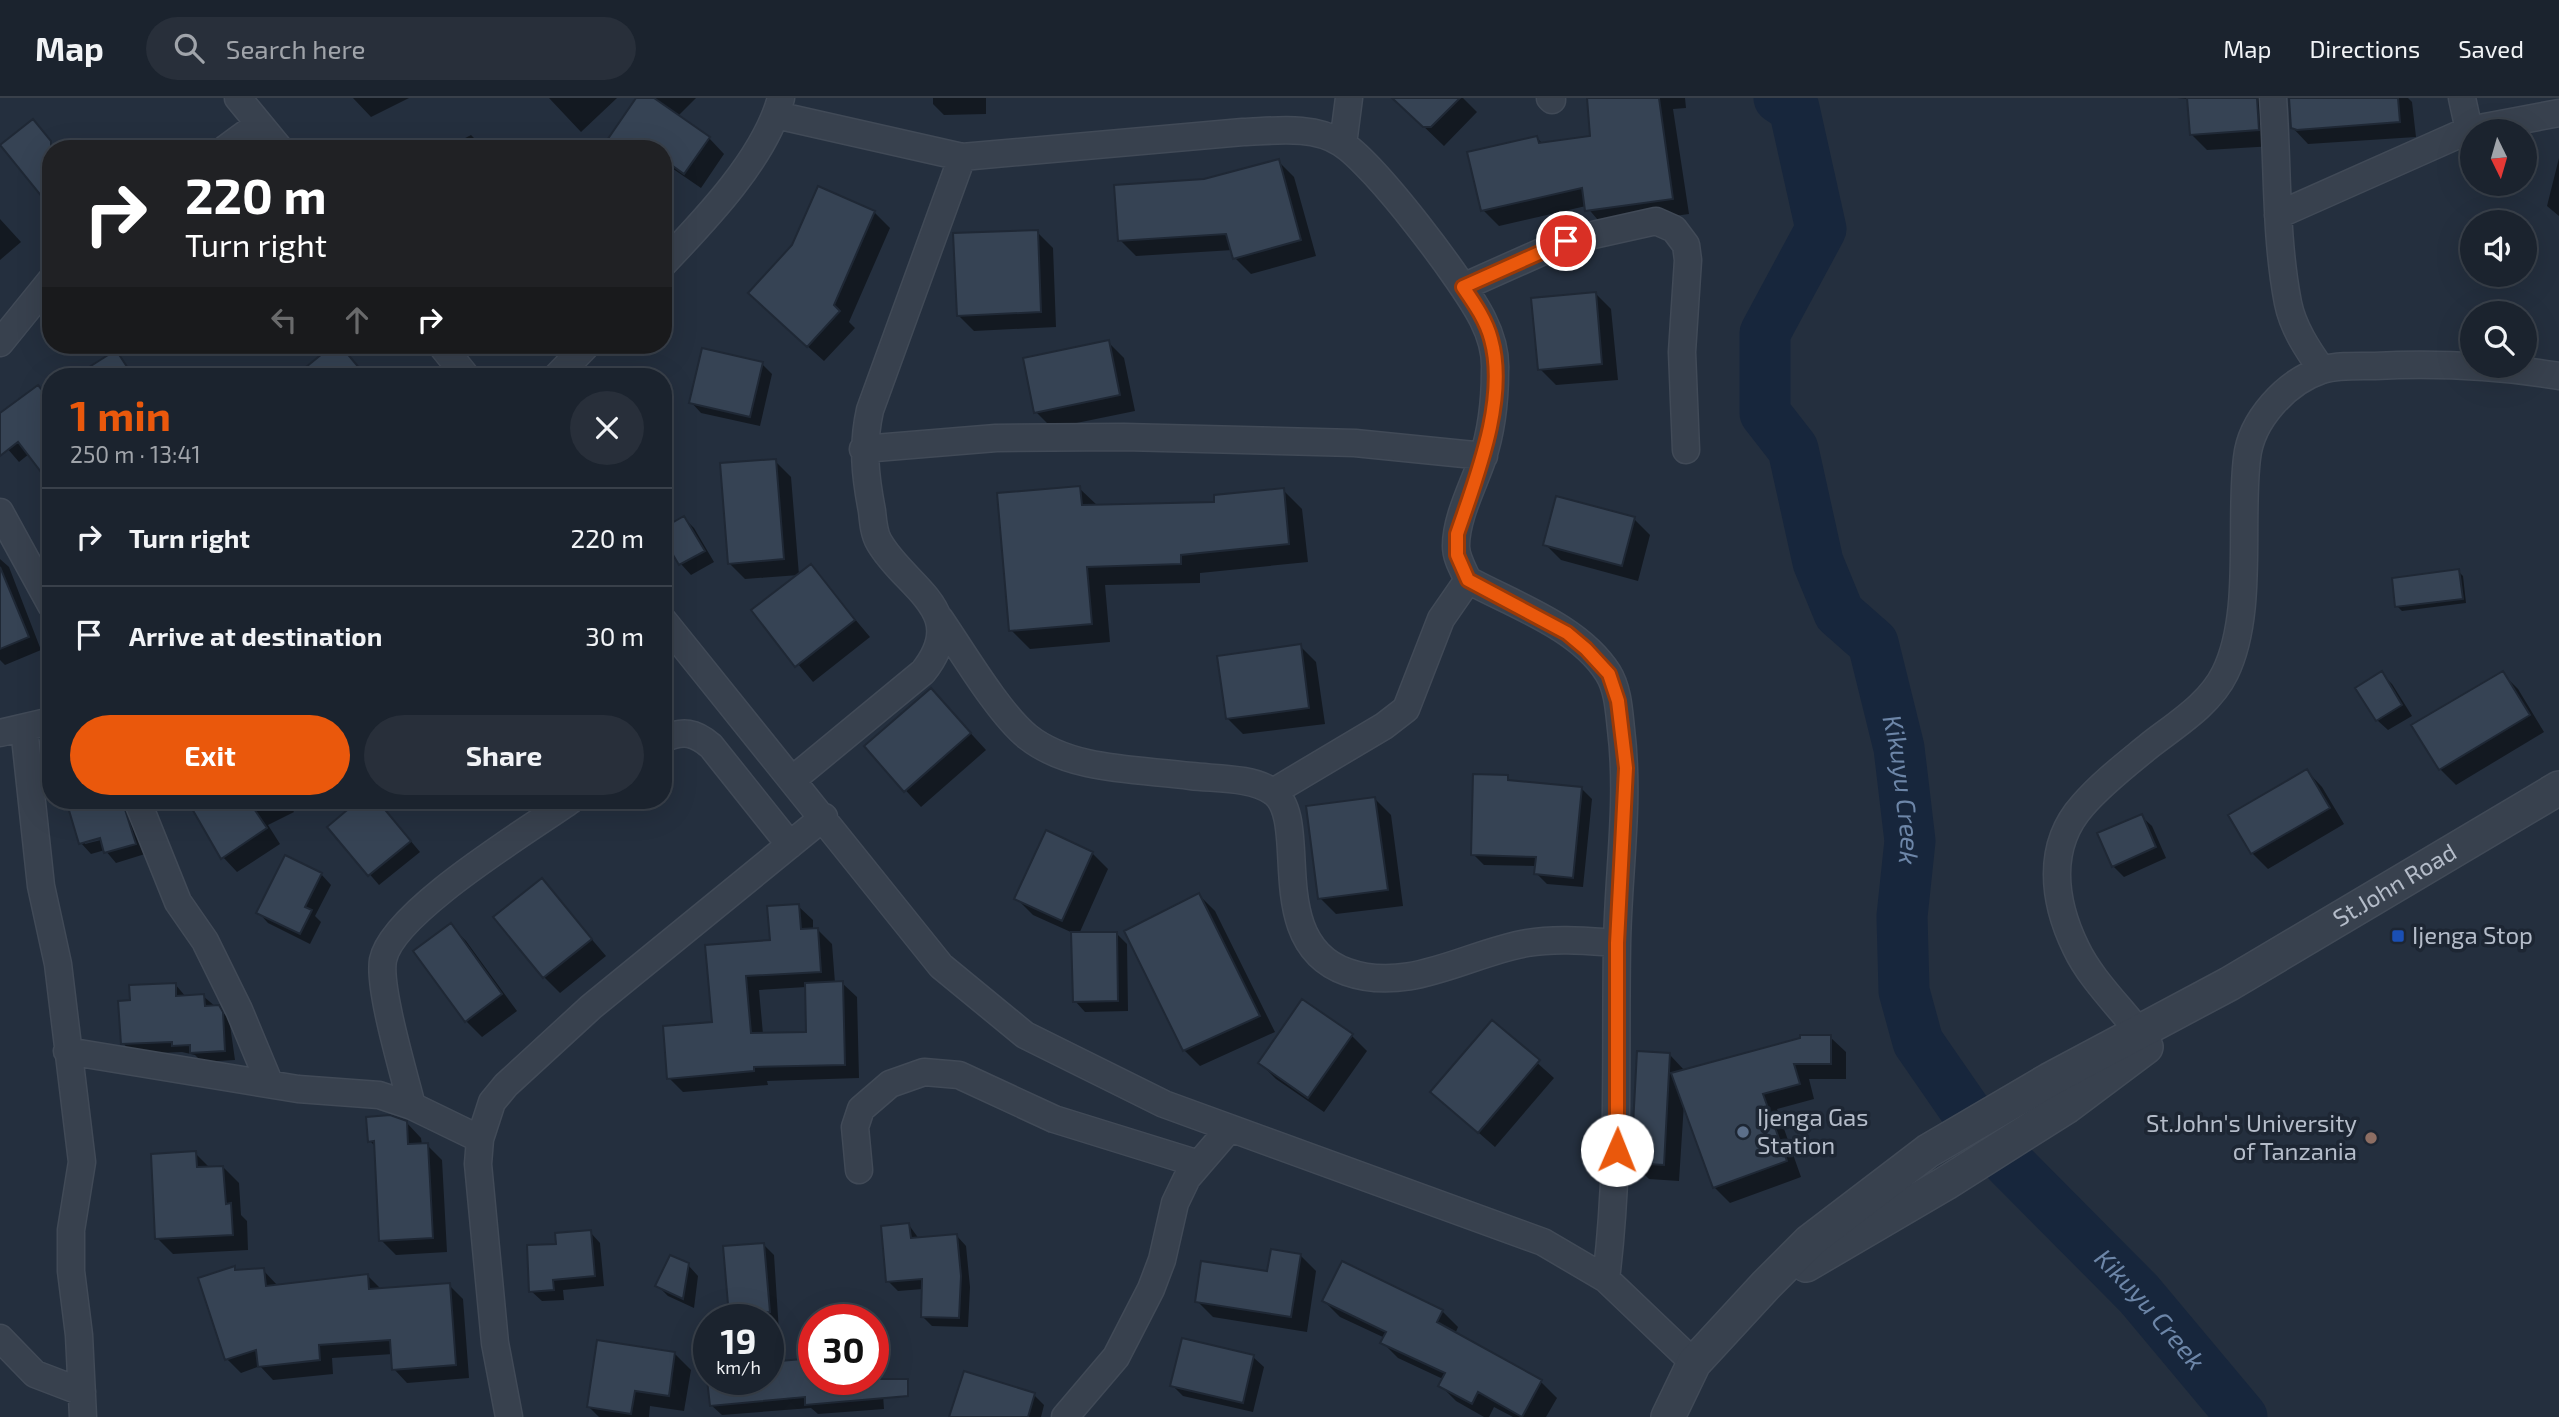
<!DOCTYPE html>
<meta charset="utf-8">
<style>
:root{--surface:#1b232e;--page:#282f3a;--text:#f1f3f6;--muted:#a0a4aa;--line:#39404a;--accent:#ea580c}
body{margin:0;font-family:"Exo 2",sans-serif;background:var(--page);color:var(--text);height:100vh;display:flex;flex-direction:column;font-size:26px;white-space:nowrap}
*{box-sizing:border-box;margin:0}
p{font-size:23px;color:var(--muted)}
.icon{flex:none;width:38px;height:38px;fill:none;stroke:currentColor;stroke-width:2;stroke-linecap:round;stroke-linejoin:round}
.map{position:relative;flex:1;overflow:hidden}
.details{position:absolute;left:42px;top:270px;width:630px;height:441px;display:flex;flex-direction:column;background:var(--surface);border-radius:28px;box-shadow:0 7px 28px #0002,0 0 0 2px var(--line)}
.details>*{flex:none}
.banner{position:absolute;left:42px;top:42px;width:630px;height:214px;border-radius:28px;box-shadow:0 7px 28px #0002,0 0 0 2px var(--line);background:#202124;color:#fff;overflow:hidden}
.needle{width:46px;rotate:175deg}
.tools{position:absolute;left:2460px;top:21px;display:grid;gap:14px}
.tools a{display:grid;place-items:center;width:77px;height:77px;border-radius:50%;background:var(--surface);box-shadow:0 7px 28px #0002,0 0 0 2px var(--line);font-size:35px}
.speed{position:absolute;left:693px;top:1206px;display:flex;gap:14px;font-size:35px;font-weight:700;text-align:center}
.speed>*{display:grid;place-content:center;width:91px;height:91px;border-radius:50%;background:var(--surface);box-shadow:0 7px 28px #0002,0 0 0 2px var(--line);line-height:1}
.speed small{font-size:18px;font-weight:400}
.speed .limit{border:10px solid #d22;background:#fff;color:#111}
.pin{position:absolute;display:grid;place-items:center;width:60px;height:60px;color:#fff;margin:-30px;border:4px solid #fff;border-radius:50%;box-shadow:0 2px 7px #0007}
.me{position:absolute;width:77px;margin:-38px;rotate:1deg;stroke-linejoin:round;filter:drop-shadow(0 0 5px #0008)}
.turn{display:flex;align-items:center;gap:24px;height:147px;padding:0 28px;font-size:32px}
.turn .icon{width:91px;height:91px;stroke-width:2.5}
.turn b{display:block;font-size:49px;line-height:60px}
.lanes{display:flex;align-items:center;height:66px;padding:0 28px;background:#0003;justify-content:center;gap:35px;direction:ltr}
.lanes .off{opacity:.35}
.round{display:grid;place-items:center;flex:none;width:74px;height:74px;border-radius:37px;background:var(--page)}
.headline{display:flex;align-items:center;justify-content:space-between;height:119px;padding:0 28px}
h1{font-size:42px;font-weight:700;line-height:52px;color:var(--accent)}
.button{display:flex;gap:14px;margin-top:auto;padding:14px 28px}
.button a{flex:1;height:80px;border-radius:42px;background:var(--accent);color:#fff;font-size:28px;font-weight:700;line-height:80px;text-align:center}
.button a+a{background:var(--page);color:var(--text)}
ul{padding:0;list-style:none}
li{display:flex;align-items:center;gap:21px;height:98px;padding:0 28px;border-top:2px solid var(--line)}
li div{flex:1}
li b{display:block;font-size:26px}
li em{font-style:normal}
header{display:flex;align-items:center;gap:42px;box-sizing:border-box;height:98px;padding:0 35px;background:var(--surface);border-bottom:2px solid var(--line)}
header strong{font-size:33px}
nav{display:flex;gap:38px;margin-inline-start:auto;font-size:24px}
.search{width:490px;height:63px;background:var(--page);display:flex;align-items:center;gap:18px;box-sizing:border-box;padding:0 24px;border-radius:38px;color:var(--muted);font-size:26px}
.map>svg:first-child{display:block}
.shadow{fill:#0007;fill-rule:evenodd}
.lines{fill:none;stroke-linecap:round;stroke-linejoin:round}
.river{stroke:#17263c;stroke-width:51}
.building{fill:#364354;stroke:#1f2835;stroke-width:2}
.minor-casing{stroke:#414a57;stroke-width:29}
.tertiary-casing{stroke:#414a57;stroke-width:36}
.minor{stroke:#38414e;stroke-width:26}
.tertiary{stroke:#38414e;stroke-width:33}
.route-casing{stroke:#983908;stroke-width:18}
.route{stroke:#ea580c;stroke-width:12}
.transit-dot{fill:#1a4fb4;stroke:#1d2633;stroke-width:2.5}
.service-dot{fill:#5c6f8a;stroke:#1d2633;stroke-width:2.5}
.education-dot{fill:#8d6e63;stroke:#1d2633;stroke-width:2.5}
.labels{text-anchor:middle;stroke-width:7;stroke-linejoin:round;paint-order:stroke}
.street-label{font-size:24px;fill:#b4bcc9;stroke:#1d2633}
.poi-label{font-size:24px;fill:#b4bcc9;stroke:#1d2633;text-anchor:start}
.water-label{font-size:26px;font-style:italic;fill:#6d86a8;stroke:#1d2633}
</style>
<header>
<strong>Map</strong>
<div class="search"><svg class="icon" aria-label="search" viewBox="0 0 24 24"><circle cx="10" cy="10" r="6"/><path d="M15 15l6 6"/></svg>Search here</div>
<nav><a>Map</a><a>Directions</a><a>Saved</a></nav>
</header>
<div class="map">
<svg width="2559" height="1319" viewBox="0 0 2559 1319">
<rect width="100%" height="100%" fill="#242f3e"/>
<!-- shadow -->
<path class="shadow" d="M353,0H409L371,19Z
M549,0H617L581,34Z
M638,0H696L677,19L709,40L724,56L701,90L663,64V51H599L616,42Z
M933,0H986V16L944,17L933,6Z
M1394,0H1463L1477,14L1444,48Z
M1589,0H1685L1686,10L1673,11L1689,116L1603,128L1586,108L1499,128L1483,112L1537,40L1543,46L1592,39Z
M2177,0H2264L2274,48L2207,52L2191,36L2189,1Z
M2290,0H2408L2412,4L2416,39L2308,46L2292,29Z
M471,37L485,51H444Z
M2559,60V118L2547,108Z
M1278,63L1294,79L1316,158L1251,176L1235,160L1233,152L1136,158L1120,142L1204,83Z
M874,114L890,130L849,224L855,230L824,263L766,211Z
M0,121L21,144L0,162Z
M663,121L672,137L663,141Z
M1037,134L1053,150L1056,229L974,233L958,217Z
M1595,195L1611,211L1618,282L1556,287L1540,271Z
M1108,244L1124,260L1135,313L1052,330L1036,314Z
M116,254L135,278H78Z
M762,266L772,276L760,328L701,315L691,304Z
M38,289L47,298L51,296V384L29,356L19,364L0,342V317Z
M775,363L791,379L799,477L745,481L729,465Z
M51,384V404L42,389Z
M1079,390L1098,408L1216,406L1283,392L1302,411L1308,464L1200,475V485L1105,487L1110,544L1030,551L1011,532Z
M684,420L694,430L714,464L691,477L681,466L663,437Z
M1634,421L1650,437L1638,483L1561,462L1545,446Z
M0,461L9,469L41,552L5,567L0,562Z
M811,469L870,539L813,584L754,513Z
M2458,473L2463,478L2466,505L2402,513L2397,508Z
M1300,548L1316,564L1325,626L1243,636L1227,620Z
M2502,575L2518,591L2544,634L2456,687L2440,671Z
M2382,576L2392,586L2412,618L2388,632L2377,622Z
M931,592L986,652L921,709L866,649Z
M2307,673L2322,689L2344,726L2268,771L2252,755Z
M1507,679L1512,684L1582,691L1592,701L1583,789L1547,786L1536,775L1537,768L1484,767L1473,756Z
M1375,701L1391,717L1403,808L1336,816L1320,800Z
M78,702H129L145,756L116,765L105,752L91,756L81,745ZM108,736L109,740L85,746V743Z
M189,702H287L294,714L268,727L280,746L237,774L223,759Z
M362,702H376L420,754L379,787L329,729Z
M2141,718L2152,728L2166,760L2124,779L2113,768Z
M1092,755L1108,771L1079,836L1116,835L1127,846L1128,913L1085,914L1075,903L1073,835L1033,817L1017,801Z
M321,776L331,787L315,818L321,824L310,846L268,825L258,814Z
M542,783L606,858L560,895L544,879Z
M1199,797L1215,813L1275,934L1200,968L1184,952Z
M798,808L813,822V832H818L832,846L835,885H842L857,899L859,980L767,983L768,987L683,994L669,980L714,925L707,849L772,843ZM806,889L808,935L763,936L759,892Z
M450,827L466,843L517,913L482,939L466,923Z
M175,886L186,899L203,898L229,920L235,962L202,964L195,957L182,954L133,956L123,945L131,904Z
M1492,924L1554,980L1495,1049L1432,994Z
M1351,937L1367,953L1324,1014L1276,981L1260,965Z
M1830,939L1846,954V981H1809L1814,1001L1777,1011L1801,1079L1730,1105L1714,1089L1684,1005L1679,1083L1649,1081L1633,1065L1670,957L1685,973Z
M406,1024L421,1040L422,1047H427L442,1062L447,1154L396,1157L381,1142L376,1049L370,1043Z
M195,1055L210,1070L223,1069L239,1085L241,1117L247,1123L248,1152L173,1156L157,1140Z
M909,1127L919,1141L957,1138L966,1148L970,1189L968,1229L932,1228L923,1219V1191L898,1193L888,1183Z
M590,1134L600,1145L604,1188L563,1192L564,1202L542,1203L531,1193L558,1148Z
M763,1146L774,1157L781,1265L814,1281H873V1260L881,1268L884,1311L818,1316L811,1310L722,1317L711,1307L709,1281H768V1222H731L725,1150Z
M1300,1157L1316,1173L1307,1234L1213,1219L1197,1203L1269,1175Z
M688,1167L698,1178L694,1210L668,1198L657,1187Z
M234,1170L238,1174L263,1172L278,1188L368,1178L382,1192L449,1187L463,1201L469,1280L407,1285L394,1271L393,1256L332,1260L333,1276L273,1282L260,1268L241,1275L227,1261Z
M1324,1203L1442,1213L1458,1229L1455,1236L1541,1284L1557,1300L1546,1319H1513L1494,1309L1489,1319H1484L1456,1303L1440,1287L1443,1281L1398,1260L1382,1244L1385,1240L1340,1219Z
M675,1256L691,1272L684,1313L650,1308L649,1319H599L589,1309Z
M1253,1259L1264,1269L1253,1314L1183,1298L1172,1287Z
M1034,1297L1044,1307L1041,1319H952Z"/>
<g class="lines">
<!-- river -->
<path class="river" id="s1" d="M1779,0L1794,10L1821,131L1765,235V315L1793,351L1818,464L1839,515L1873,545L1899,650L1910,743L1902,818L1904,893L1918,944L1965,1012L2008,1064L2139,1196L2242,1319"/>
</g>
<!-- building -->
<path class="building" d="M636,0H654L710,39L684,76L663,61V51H601Z
M1392,0H1460L1431,29H1423Z
M1587,0H1659L1673,101L1585,113L1582,90L1481,113L1467,54L1537,38L1539,45L1590,38Z
M2187,0H2257L2259,32L2190,37Z
M2289,0H2398L2400,24L2297,32L2291,30Z
M33,21L51,43V110L0,47Z
M1279,61L1301,142L1233,161L1226,136L1118,143L1114,87L1204,81Z
M818,88L875,113L834,207L840,213L807,249L748,195L792,147Z
M1038,132L1041,214L957,218L953,135Z
M1596,194L1602,266L1538,272L1531,200Z
M1109,242L1120,297L1034,315L1023,260Z
M333,247H340L366,278H295Z
M702,250L763,264L750,319L689,305Z
M116,252L133,278H75Z
M38,287L51,303V387L18,344L0,358V315Z
M776,361L784,461L728,466L720,365Z
M1080,388L1082,407L1214,404V397L1284,390L1289,446L1181,457V466L1087,469L1092,526L1009,533L997,395Z
M1556,398L1635,419L1622,468L1543,447Z
M684,418L705,453L679,467L663,440V430Z
M811,466L855,522L795,569L751,512Z
M0,469L29,539L0,551Z
M2459,471L2463,501L2395,509L2392,480Z
M1301,546L1309,610L1226,621L1217,558Z
M2382,573L2402,607L2376,623L2355,590Z
M2503,573L2530,617L2439,672L2411,627Z
M931,590L971,635L904,694L864,648Z
M2307,671L2330,710L2251,756L2228,717Z
M1473,676L1508,677V682L1582,689L1573,780L1534,776L1536,759L1471,757Z
M1375,699L1388,792L1318,801L1306,708Z
M76,702H122L136,746L104,755L100,740L79,746L68,709L78,706Z
M187,702H248L267,730L221,761Z
M359,702H377L411,743L368,778L327,729Z
M2142,716L2156,749L2112,769L2097,735Z
M1046,732L1093,754L1062,823L1014,801Z
M285,757L322,775L305,809L312,812L300,836L256,815Z
M542,780L592,841L543,880L493,819Z
M1199,795L1260,918L1183,953L1124,833Z
M799,806L801,831L818,830L821,874L746,878L751,935L806,934L805,885L843,883L845,967L754,969V973L667,981L663,928L712,924L705,847L770,842L767,808Z
M451,825L502,896L465,924L413,853Z
M1071,834H1117L1118,903L1073,904Z
M176,885V898L204,896L205,908L219,907L223,914L225,953L190,955V947L172,948V944L121,946L118,903L130,902L129,887Z
M1302,901L1353,936L1308,1000L1258,965Z
M1492,922L1540,962L1478,1035L1430,994Z
M1800,937H1831V966H1794L1800,986L1763,996L1787,1063L1713,1090L1671,975L1800,940Z
M1637,953L1670,955L1664,1067L1631,1065Z
M390,1017L407,1023L408,1046L428,1045L433,1140L379,1143L374,1043L368,1044L366,1019Z
M196,1053L197,1069L223,1068L226,1106L231,1105L233,1137L155,1141L151,1056Z
M909,1125L911,1140L957,1136L961,1178L959,1220L921,1219L922,1181L886,1184L881,1128Z
M591,1132L595,1178L553,1182L554,1192L529,1194L527,1147L556,1146L555,1135Z
M764,1145L770,1214L729,1218L723,1148Z
M1271,1151L1301,1156L1291,1219L1195,1204L1201,1163L1267,1173Z
M670,1157L689,1165L683,1201L655,1188Z
M1342,1163L1443,1212L1437,1224L1542,1282L1522,1319L1478,1294L1472,1306L1438,1288L1445,1275L1380,1245L1386,1234L1322,1203Z
M235,1168V1172L264,1170L266,1188L368,1176L369,1191L450,1185L456,1267L392,1272L390,1242L319,1247L320,1262L258,1269L256,1252L225,1262L198,1180Z
M1182,1240L1254,1257L1243,1305L1170,1288Z
M597,1242L675,1254L669,1298L635,1293L631,1316L587,1309Z
M814,1260V1281H908V1298L805,1307V1299L710,1308L707,1281H768V1264Z
M964,1273L1035,1295L1028,1319H949Z"/>
<g class="lines">
<!-- minor casing -->
<g class="minor-casing">
<path id="minor" d="M238,0L280,51
M1550,0L1552,2
M2273,0C2278,68 2275,138 2288,205C2293,230 2308,252 2322,272
M2462,0L2469,32
M776,17L962,59L1243,34C1274,33 1313,27 1341,45C1375,66 1465,185 1483,222C1491,238 1496,255 1495,273C1495,301 1491,335 1482,362C1473,388 1456,420 1456,448C1456,460 1463,471 1468,482C1514,507 1579,529 1608,575C1618,591 1619,613 1621,631C1630,704 1618,775 1617,848C1615,959 1620,1069 1606,1181
M1343,46L1349,0
M225,51L259,26
M2278,117L2469,32L2559,15
M663,166C705,122 765,60 781,0
M1463,189L1566,143L1656,123L1674,131L1686,147L1688,162L1682,254L1686,352
M0,245L51,182
M441,247L466,278
M557,278L587,247
M863,351L996,340L1124,339L1355,345L1484,358
M0,414L51,507
M940,521C962,553 999,616 1028,639C1071,673 1138,671 1191,678C1215,681 1252,679 1273,694C1312,722 1262,844 1347,874C1409,896 1468,855 1527,845C1557,840 1587,843 1617,845
M663,522L941,868L1025,937L1164,1006L1543,1144L1606,1181L1694,1265
M24,630L41,788L58,866L82,1064L71,1132V1173L79,1237L83,1319
M0,635L51,623
M663,641C683,632 695,634 711,648L790,747
M792,682L923,574C972,513 905,490 879,444C874,436 873,423 872,413C865,377 862,348 870,312L962,59
M1273,694L1384,628L1406,611L1441,521L1468,482
M137,702L178,804L205,843L239,912L269,984
M2139,934C2119,908 2090,880 2076,850C2053,803 2046,748 2083,707C2103,684 2127,666 2150,647C2177,626 2210,606 2225,575C2254,516 2239,425 2247,360C2251,322 2286,284 2322,272C2338,267 2358,268 2375,268C2435,265 2499,268 2559,278
M67,953L298,991L379,997L412,1008L480,1041
M412,1008C404,976 378,890 383,862C392,814 529,732 571,702
M859,1072L855,1029L861,1011L890,986L924,974L959,977L1054,1021L1199,1066
M0,1240L35,1276L82,1294
M509,1319L495,1245L478,1066L480,1041L492,1004L506,987L591,909L824,719
M1065,1319L1116,1259L1151,1191L1162,1162L1175,1105L1187,1080L1230,1030"/>
</g>
<!-- tertiary casing -->
<g class="tertiary-casing">
<g id="tertiary">
<path d="M1806,1167L1946,1085L2066,1009L2146,949"/>
<path id="s2" d="M1668,1319L1694,1265L1766,1187L1810,1143L1928,1053L2049,982L2229,886L2559,690"/>
</g>
</g>
<!-- minor -->
<use href="#minor" class="minor"/>
<!-- tertiary -->
<use href="#tertiary" class="tertiary"/>
</g>
<g class="lines">
<!-- route casing -->
<g class="route-casing">
<path id="route" d="M1566,143L1463,189C1474,205 1486,222 1491,241C1508,301 1476,380 1457,436V457L1468,482L1567,535L1586,551L1609,576L1618,603L1626,670L1617,845V1052"/>
</g>
<!-- route -->
<use href="#route" class="route"/>
</g>
<!-- markers -->
<rect class="transit-dot" x="2391" y="831" width="14" height="14" rx="3.5"/>
<circle class="service-dot" cx="1743" cy="1034" r="7"/>
<circle class="education-dot" cx="2371" cy="1040" r="7"/>
<g class="labels">
<!-- street labels -->
<g class="street-label">
<text dy="8" stroke="none"><textPath href="#s2" startOffset="914">St.John Road</textPath></text>
</g>
<!-- poi labels -->
<g class="poi-label">
<text x="2412" y="846">Ijenga Stop</text>
<text x="1757" y="1028">Ijenga Gas<tspan x="1757" dy="28">Station</tspan></text>
<text x="2357" y="1034" text-anchor="end">St.John's University<tspan x="2357" dy="28">of Tanzania</tspan></text>
</g>
<!-- water labels -->
<g class="water-label">
<text dy="9" stroke="none"><textPath href="#s1" startOffset="752">Kikuyu Creek</textPath></text>
<text dy="9" stroke="none"><textPath href="#s1" startOffset="1362">Kikuyu Creek</textPath></text>
</g>
</g>
</svg>
<div class="tools">
<a><svg class="needle" viewBox="-14 -14 28 28"><path d="M0-13l5 13h-10z" fill="#e53935"/><path d="M0 13l5-13h-10z" fill="#a0a4aa"/></svg></a>
<a><svg class="icon" aria-label="sound" viewBox="0 0 24 24"><path d="M4 9h4l5-4v14l-5-4H4zM17 9q2 3 0 6"/></svg></a>
<a><svg class="icon" aria-label="search" viewBox="0 0 24 24"><circle cx="10" cy="10" r="6"/><path d="M15 15l6 6"/></svg></a>
</div>
<div class="speed"><div>19<small>km/h</small></div><div class="limit">30</div></div>
<div class="pin" style="left:1566px;top:143px;background:#d93025"><svg class="icon" aria-label="arrive" viewBox="0 0 24 24"><path d="M6 21V4h12l-3 4 3 4H6"/></svg></div>
<svg class="me" style="left:1617px;top:1052px" viewBox="-20 -20 40 40"><circle r="19" fill="#fff"/><path d="M0-13L10 11 0 6-10 11z" fill="#ea580c"/></svg>
<div class="banner">
<div class="turn"><svg class="icon" aria-label="right" viewBox="0 0 24 24"><path d="M7 20v-9h11M14 6l5 5-5 5"/></svg><div><b>220 m</b>Turn right</div></div>
<div class="lanes"><svg class="icon off" aria-label="left" viewBox="0 0 24 24"><path d="M17 20v-9H6M10 6l-5 5 5 5"/></svg><svg class="icon off" aria-label="ahead" viewBox="0 0 24 24"><path d="M12 20V5M6 11l6-6 6 6"/></svg><svg class="icon" aria-label="right" viewBox="0 0 24 24"><path d="M7 20v-9h11M14 6l5 5-5 5"/></svg></div>
</div>
<section class="details">
<div class="headline"><div><h1>1 min</h1><p>250 m · 13:41</p></div><a class="round"><svg class="icon" aria-label="close" viewBox="0 0 24 24"><path d="M6 6l12 12M18 6L6 18"/></svg></a></div>
<ul>
<li><svg class="icon" aria-label="right" viewBox="0 0 24 24"><path d="M7 20v-9h11M14 6l5 5-5 5"/></svg><div><b>Turn right</b></div><em>220 m</em></li>
<li><svg class="icon" aria-label="arrive" viewBox="0 0 24 24"><path d="M6 21V4h12l-3 4 3 4H6"/></svg><div><b>Arrive at destination</b></div><em>30 m</em></li>
</ul>
<div class="button"><a>Exit</a><a>Share</a></div>
</section>
</div>
